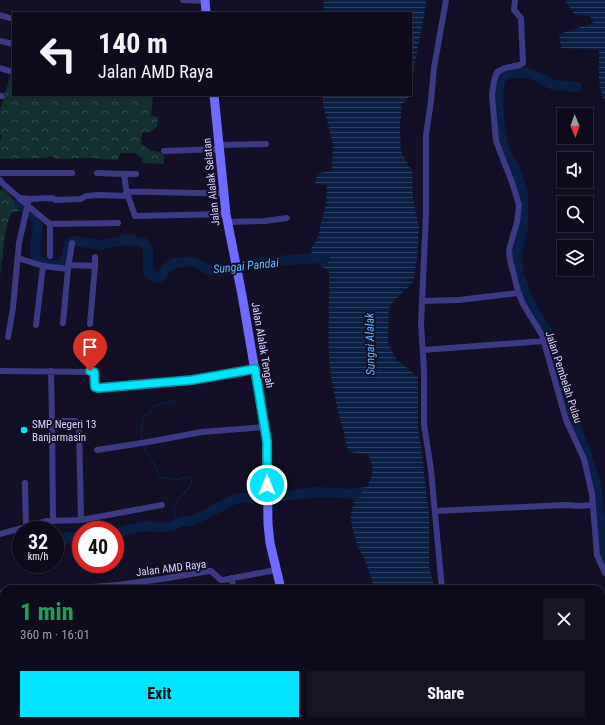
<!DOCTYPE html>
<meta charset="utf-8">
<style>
:root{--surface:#0e0b1c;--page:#171425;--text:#f1f3f6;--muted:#9b9ba3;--line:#2e2b3b;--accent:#00e5ff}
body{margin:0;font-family:"Roboto Condensed",sans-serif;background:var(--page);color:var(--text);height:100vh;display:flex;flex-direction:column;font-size:15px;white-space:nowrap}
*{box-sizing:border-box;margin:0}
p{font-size:13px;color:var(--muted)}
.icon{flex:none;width:22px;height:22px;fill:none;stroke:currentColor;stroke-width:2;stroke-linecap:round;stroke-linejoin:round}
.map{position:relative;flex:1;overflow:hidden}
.side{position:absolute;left:0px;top:585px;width:605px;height:140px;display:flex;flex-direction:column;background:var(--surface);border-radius:12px 12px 0 0;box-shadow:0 1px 3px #0004,0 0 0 1px var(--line)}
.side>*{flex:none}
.top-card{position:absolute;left:12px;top:12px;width:400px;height:84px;border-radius:0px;box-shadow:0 1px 3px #0004,0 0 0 1px var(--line);background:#0e0b1c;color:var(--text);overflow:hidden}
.needle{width:26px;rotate:178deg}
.buttons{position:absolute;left:557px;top:108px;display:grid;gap:8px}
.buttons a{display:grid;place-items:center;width:36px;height:36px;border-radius:0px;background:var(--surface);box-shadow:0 1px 3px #0004,0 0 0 1px var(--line);font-size:20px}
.speed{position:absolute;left:12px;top:521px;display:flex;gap:8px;font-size:20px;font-weight:700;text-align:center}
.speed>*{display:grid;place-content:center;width:52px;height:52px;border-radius:50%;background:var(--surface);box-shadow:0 1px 3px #0004,0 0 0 1px var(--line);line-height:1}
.speed small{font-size:10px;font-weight:400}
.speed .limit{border:6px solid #d22;background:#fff;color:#111}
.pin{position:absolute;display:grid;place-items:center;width:34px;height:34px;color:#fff;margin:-41px -17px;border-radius:50% 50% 50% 0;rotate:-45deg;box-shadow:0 0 4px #0007}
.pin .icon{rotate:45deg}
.me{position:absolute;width:44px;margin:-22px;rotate:0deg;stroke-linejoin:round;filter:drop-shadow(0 0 3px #0008)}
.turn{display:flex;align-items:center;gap:14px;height:84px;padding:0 20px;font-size:18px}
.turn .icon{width:52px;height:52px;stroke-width:2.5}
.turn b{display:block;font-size:28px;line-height:34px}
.round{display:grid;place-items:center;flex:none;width:42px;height:42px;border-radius:0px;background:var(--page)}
.headline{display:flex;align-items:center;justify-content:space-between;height:68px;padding:0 20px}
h1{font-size:24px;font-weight:800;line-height:30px;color:#1e9e55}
.button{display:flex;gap:8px;margin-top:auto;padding:8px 20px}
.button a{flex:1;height:46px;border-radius:0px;background:var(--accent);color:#111;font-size:16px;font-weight:800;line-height:46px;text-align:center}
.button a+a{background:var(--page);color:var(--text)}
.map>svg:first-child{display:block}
.forest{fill:url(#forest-crowns)}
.water{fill:url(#water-rules)}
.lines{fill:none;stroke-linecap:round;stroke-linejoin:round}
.stream{stroke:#0a1f44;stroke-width:1.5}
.river{stroke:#0a1f44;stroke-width:10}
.street{stroke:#3d3a85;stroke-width:6}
.secondary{stroke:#6f6bff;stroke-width:9}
.route-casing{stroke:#0095a6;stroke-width:10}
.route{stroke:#00e5ff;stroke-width:7}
.poi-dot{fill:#00e5ff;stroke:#130f26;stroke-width:1.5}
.labels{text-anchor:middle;stroke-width:4;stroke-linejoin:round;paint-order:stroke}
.street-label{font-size:11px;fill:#d9d4ff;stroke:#130f26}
.poi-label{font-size:11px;fill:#d9d4ff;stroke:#130f26;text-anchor:start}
.water-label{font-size:12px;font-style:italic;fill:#62b6ff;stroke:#130f26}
</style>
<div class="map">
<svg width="605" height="725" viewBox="0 0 605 725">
<defs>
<pattern id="forest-crowns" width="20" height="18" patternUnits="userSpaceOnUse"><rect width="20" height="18" fill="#12302f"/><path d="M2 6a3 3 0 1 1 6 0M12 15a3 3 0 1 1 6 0" fill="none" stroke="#344d4e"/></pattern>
<pattern id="water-rules" width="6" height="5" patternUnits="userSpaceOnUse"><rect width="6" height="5" fill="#0a1f44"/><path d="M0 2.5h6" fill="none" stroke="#2d3f60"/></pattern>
</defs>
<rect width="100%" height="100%" fill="#130f26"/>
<!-- forest -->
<path class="forest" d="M13,66V95H153L151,116L158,117L157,127L151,132H143L141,138V143L150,151H157L164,155V164L142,163V158L134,153H121L117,160L89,158L54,159L52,156L48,157L47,158L0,159V141L2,135H0V111Z
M2,188L21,207V211L12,212C2,231 4,255 0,277V191Z"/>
<!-- water -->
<path class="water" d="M324,0H427L411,84V13H323Z
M565,0H605V101C597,86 599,67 599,50L561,48L559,34L593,23L590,16H582L574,14Z
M323,95H409L408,98L402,104L400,126L401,151L412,172L413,200L419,227L417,259L413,282L389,306L388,344L397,360L418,377V427L423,462L429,516V568L435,589H371L373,582L363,556L357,545L350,517L355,499L343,496L344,490L367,487C373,474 376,467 367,454L348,452C343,429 336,406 332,383C326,349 330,308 329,272L312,259L311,248L317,239L325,209L327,185L315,184L317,174L332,170L333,144L323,105Z
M381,721H454L455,725H382Z"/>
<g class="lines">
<!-- stream -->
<path class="stream" d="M142,440C139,430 144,424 143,415L150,414L153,406L175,401
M144,446L145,450L154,464L159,477L178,480L185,477L192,478L191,485L174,505L175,519L182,521"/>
<!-- river -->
<path class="river" d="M577,87L553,85L530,73H518L507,74L501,79L498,94L500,127L504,149L517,174L523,194V229L517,254L519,275L530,304L550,335L565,398L585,450L596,485L605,560
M19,203L37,220L38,224L35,246L36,261C45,263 56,269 64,263L67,256L69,243L75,241L101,245L127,239L144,243L148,249V272C160,284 160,276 168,267C172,263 179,262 185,262C201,260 202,270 216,271C228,271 239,266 252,264C275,260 301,259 325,258
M115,534L126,530L148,526L159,528L173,526L182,521H192L237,498H271L317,492L357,494
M61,543L67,537L81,538
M601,640L605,628
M587,721L588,725"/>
<!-- street -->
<path class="street" d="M183,0L205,1
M515,0L514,10L521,18L523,63L520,65L505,68L497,72L494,81L492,95L496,141L513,185L519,205L517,222L509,250L510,260L518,291L523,304L542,335L566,420L584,459L592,494L597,555L605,573
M0,15L13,19
M0,41L13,44
M0,68L9,71
M0,96H2
M218,145L266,144
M164,151L219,149
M0,173H72
M97,173L124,174L127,195
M124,174H136
M0,180L2,183C18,196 33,211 50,224V256
M126,192C159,191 191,194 223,193
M21,198L29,199L52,198L56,200L81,199L86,196L98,195L128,196L135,216L226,214
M227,222L265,221L287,218
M50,224L118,223
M18,258L43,266L68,269L63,323
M68,265L95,266V257
M68,269L72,243
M422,301L459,300L518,293
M90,324L95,266
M36,325L43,266
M8,337L13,308L19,243L29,199
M423,350L544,341
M0,371L93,372L95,387L98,388L192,380L255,369
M51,371L52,421H75L77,422L79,427L81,520
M52,421L53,521
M97,450L148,442L202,432L264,427
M25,483L26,527
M435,511L565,505L578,506L593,505
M0,534L47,521L81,520L162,505
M231,578L234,589
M65,589L117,585L162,579L209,571H211L221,580H223L276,570
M442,589L431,470L424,424V370L421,324L426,214V135L431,101L434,68L446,0
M0,593H4
M601,619L605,605
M0,643L4,644
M0,666L4,668
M0,690L4,691
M601,695L605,696
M0,720L8,724L15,722L24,725
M89,721L95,725
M458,721V725
M117,724L125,725
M581,725V721"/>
<!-- secondary -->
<path class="secondary" d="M205,0L206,13
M214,95L226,214L242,295L267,441L268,524L270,543L281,589
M318,721L320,725"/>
</g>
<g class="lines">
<!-- route casing -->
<g class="route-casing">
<path id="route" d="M90,371L94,372L95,387L98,388L192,380L255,369L267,442V485"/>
</g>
<!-- route -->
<use href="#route" class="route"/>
</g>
<!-- markers -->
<circle class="poi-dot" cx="24" cy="430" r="4"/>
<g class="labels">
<!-- street labels -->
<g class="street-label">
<text transform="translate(211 182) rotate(-96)" y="4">Jalan Alalak Selatan</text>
<text transform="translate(263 345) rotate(80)" y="4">Jalan Alalak Tengah</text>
<text transform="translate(564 377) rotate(72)" y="4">Jalan Pembelah Pulau</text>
<text transform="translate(171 568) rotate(-7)" y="4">Jalan AMD Raya</text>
</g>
<!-- poi labels -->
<g class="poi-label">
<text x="32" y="428">SMP Negeri 13<tspan x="32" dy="13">Banjarmasin</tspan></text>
</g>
<!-- water labels -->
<g class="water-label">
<text transform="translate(246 266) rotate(-6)" y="4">Sungai Pandai</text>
<text transform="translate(370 344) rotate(-91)" y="4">Sungai Alalak</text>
</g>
</g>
</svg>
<div class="buttons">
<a><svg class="needle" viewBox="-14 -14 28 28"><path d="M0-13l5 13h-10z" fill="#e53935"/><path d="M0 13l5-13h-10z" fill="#9b9ba3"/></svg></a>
<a><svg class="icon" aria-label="sound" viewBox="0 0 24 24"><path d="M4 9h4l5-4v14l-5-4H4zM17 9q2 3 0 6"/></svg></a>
<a><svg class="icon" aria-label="search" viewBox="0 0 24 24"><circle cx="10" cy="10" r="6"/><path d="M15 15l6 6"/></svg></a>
<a><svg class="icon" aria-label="layers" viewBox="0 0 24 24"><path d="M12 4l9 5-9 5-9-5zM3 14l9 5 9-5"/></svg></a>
</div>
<div class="speed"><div>32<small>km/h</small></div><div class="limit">40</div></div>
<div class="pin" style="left:90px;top:371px;background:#d93025"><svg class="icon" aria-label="arrive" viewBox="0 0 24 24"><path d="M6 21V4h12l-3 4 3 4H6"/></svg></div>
<svg class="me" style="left:267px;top:485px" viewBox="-20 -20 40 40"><circle r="17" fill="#00e5ff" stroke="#fff" stroke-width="3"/><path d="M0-11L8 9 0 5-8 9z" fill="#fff"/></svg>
<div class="top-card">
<div class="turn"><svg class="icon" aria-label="left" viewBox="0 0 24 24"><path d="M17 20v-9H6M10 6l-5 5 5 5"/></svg><div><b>140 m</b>Jalan AMD Raya</div></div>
</div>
<section class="side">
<div class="headline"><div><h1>1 min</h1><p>360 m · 16:01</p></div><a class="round"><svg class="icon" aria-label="close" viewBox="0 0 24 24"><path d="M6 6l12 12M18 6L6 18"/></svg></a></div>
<div class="button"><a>Exit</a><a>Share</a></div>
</section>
</div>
